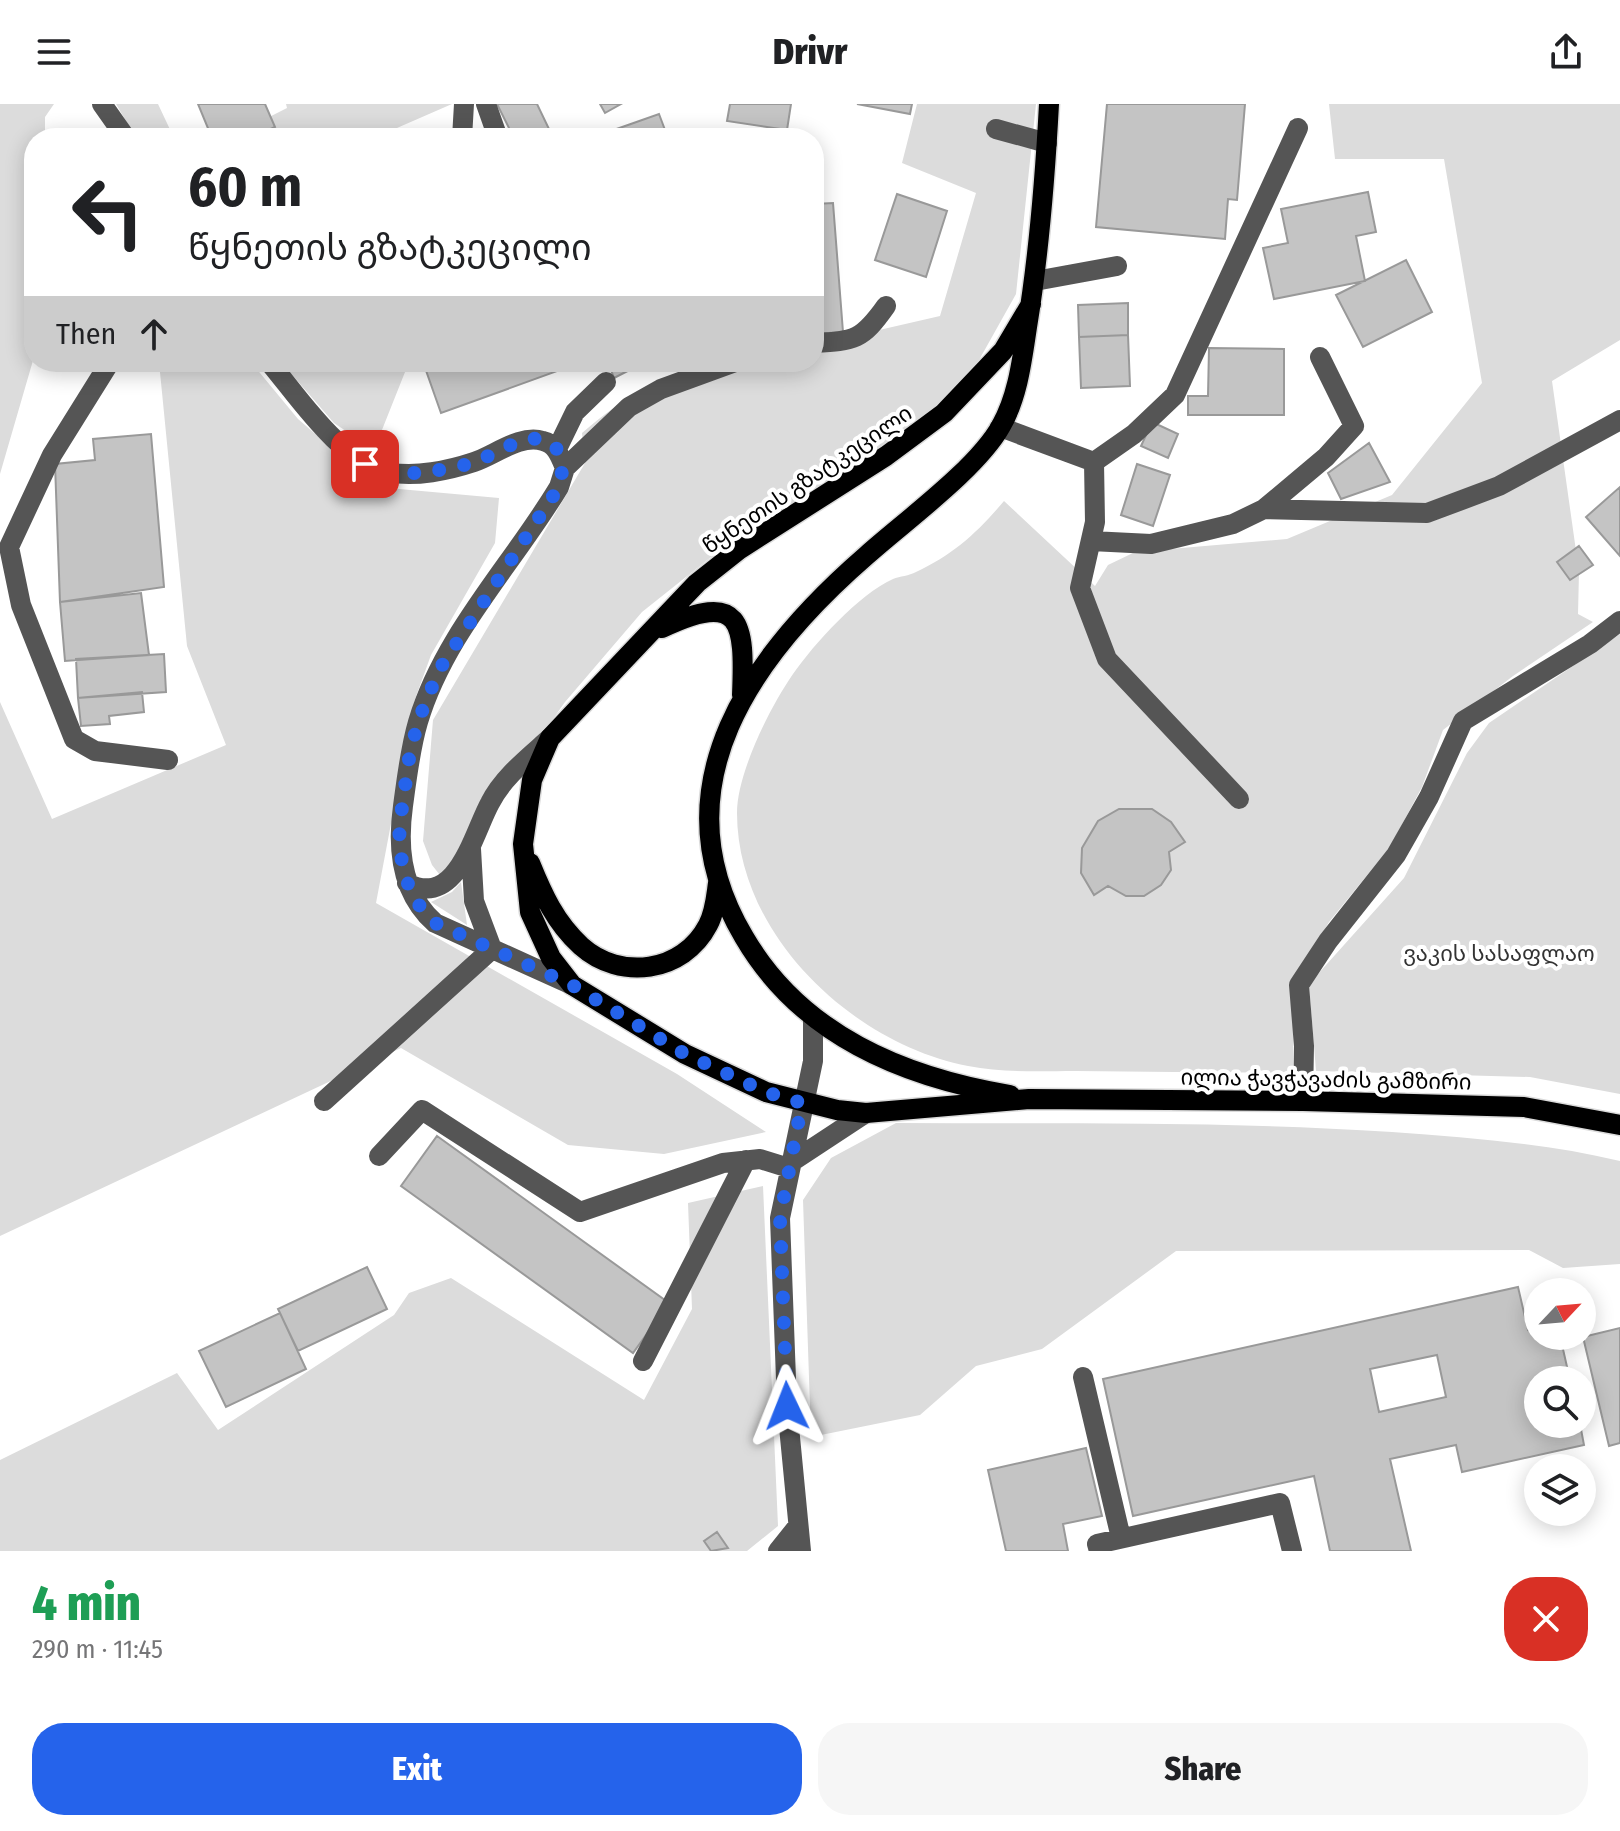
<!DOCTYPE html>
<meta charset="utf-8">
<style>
:root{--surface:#fff;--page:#f6f6f6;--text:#202124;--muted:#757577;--accent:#2563eb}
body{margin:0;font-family:"Fira Sans Condensed","Noto Sans Georgian",sans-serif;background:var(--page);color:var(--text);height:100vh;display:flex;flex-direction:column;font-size:30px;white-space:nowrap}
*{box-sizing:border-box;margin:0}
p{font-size:26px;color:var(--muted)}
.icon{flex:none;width:44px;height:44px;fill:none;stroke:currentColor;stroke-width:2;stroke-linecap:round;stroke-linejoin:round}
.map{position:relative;height:1447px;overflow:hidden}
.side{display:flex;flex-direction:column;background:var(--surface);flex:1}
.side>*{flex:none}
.guide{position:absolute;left:24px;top:24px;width:800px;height:244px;border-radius:32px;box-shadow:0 4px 20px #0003;background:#fff;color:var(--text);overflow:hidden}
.needle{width:52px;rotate:64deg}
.buttons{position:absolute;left:1524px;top:1174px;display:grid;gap:16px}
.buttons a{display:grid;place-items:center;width:72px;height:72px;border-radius:50%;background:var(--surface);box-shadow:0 4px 20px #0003;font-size:40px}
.pin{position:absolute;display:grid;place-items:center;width:68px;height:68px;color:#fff;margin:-34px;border-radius:16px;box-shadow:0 4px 12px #0006}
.me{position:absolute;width:88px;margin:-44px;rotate:358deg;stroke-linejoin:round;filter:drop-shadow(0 0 6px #0008)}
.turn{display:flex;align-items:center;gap:28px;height:168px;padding:0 32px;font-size:36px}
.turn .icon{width:104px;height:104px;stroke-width:2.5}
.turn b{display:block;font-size:56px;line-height:68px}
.then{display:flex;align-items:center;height:76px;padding:0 32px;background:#0003;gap:16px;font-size:30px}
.round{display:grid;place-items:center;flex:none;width:84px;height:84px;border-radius:32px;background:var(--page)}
.summary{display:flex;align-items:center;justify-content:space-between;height:136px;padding:0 32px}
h1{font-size:48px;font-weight:800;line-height:60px;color:#1e9e55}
.action{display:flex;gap:16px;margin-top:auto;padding:16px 32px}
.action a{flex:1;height:92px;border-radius:32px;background:var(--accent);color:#fff;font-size:32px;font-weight:800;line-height:92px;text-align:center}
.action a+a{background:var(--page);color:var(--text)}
header{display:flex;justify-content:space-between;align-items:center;height:104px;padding:0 32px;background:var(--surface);font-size:36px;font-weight:800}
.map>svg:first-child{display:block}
.green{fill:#dcdcdc}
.building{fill:#c4c4c4;stroke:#999;stroke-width:2;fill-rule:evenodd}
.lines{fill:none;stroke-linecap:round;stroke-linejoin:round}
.major-casing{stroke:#dbdbdb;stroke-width:23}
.minor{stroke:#555;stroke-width:20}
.major{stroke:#000;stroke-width:20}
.route{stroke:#2563eb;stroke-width:14;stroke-dasharray:0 25.2}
.labels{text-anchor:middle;stroke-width:8;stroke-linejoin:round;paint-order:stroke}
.street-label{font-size:22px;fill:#000;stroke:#fff}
.park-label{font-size:22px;fill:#333;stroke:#fff}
</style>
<header><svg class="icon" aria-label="menu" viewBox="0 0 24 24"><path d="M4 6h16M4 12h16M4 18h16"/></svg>Drivr<svg class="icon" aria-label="share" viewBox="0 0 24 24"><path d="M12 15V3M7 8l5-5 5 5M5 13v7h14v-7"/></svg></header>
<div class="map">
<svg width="1620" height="1447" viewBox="0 0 1620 1447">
<rect width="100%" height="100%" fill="#fff"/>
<!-- green -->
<path class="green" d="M0,0H54L45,13V34H34V253L0,370Z
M116,0H158L174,34H136Z
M286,0H452L374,34H228L287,4Z
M917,0H1036L1016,190L969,274L885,350L745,426L642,508L565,598L500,690L447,780L432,761L423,737L433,616L585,359L582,329C623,294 649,279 702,267L700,258H814V241L940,212L976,89L902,59Z
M1329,0H1620V236L1552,277L1579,468L1578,510L1593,518L1513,572L1443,626L1422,683L1390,743L1329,818L1294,877L1293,965L1288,969C1217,968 1147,968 1076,967C1041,967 1002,969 968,962C853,940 737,831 737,709C737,669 770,603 793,570C814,540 859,490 893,475C900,472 909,472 916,468C953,451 978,428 1004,397L1095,482L1108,461L1135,448L1287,435L1392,391L1482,279L1444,55H1335Z
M159,258H251L298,315L377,383L499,394L495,439L431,551L414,598L376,799L677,970L766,1028L664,1050L568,1041L401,944L0,1132V598L52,715L226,641L187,542Z
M281,258H409L374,346L334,319Z
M1620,530V990L1530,973L1316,967L1309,880L1404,774L1467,649L1489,619Z
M461,778L467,821L431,798L452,788Z
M896,1019C1061,1020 1227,1017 1392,1028C1470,1034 1544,1039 1620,1057V1160L1563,1164L1529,1146L1176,1147L1042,1245L976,1262L920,1311L811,1333L803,1096L831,1054Z
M763,1082L778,1422L747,1447H0V1356L177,1269L218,1326L394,1211L409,1189L451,1174L644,1296L692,1205L688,1099Z"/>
<!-- building -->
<path class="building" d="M198,0H265L275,23L250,34H212Z
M497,0H537L549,25L530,34H514Z
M600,0H621L605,9Z
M730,0H791L787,26L727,17Z
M857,0H912L910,10Z
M1107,0H1245L1237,96L1228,95L1225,135L1096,123Z
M659,10L668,34H613L611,27Z
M1368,88L1376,128L1356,132L1365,177L1274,195L1263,144L1288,139L1281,105Z
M897,90L947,107L926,173L875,156Z
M833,99L843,228L814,230V100Z
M1406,156L1432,208L1363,243L1336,191Z
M1128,199V231L1079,233L1078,201Z
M1128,231L1130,282L1081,284L1079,233Z
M1209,244L1284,245V311H1188V292H1208Z
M423,258H557L560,266L441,309Z
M608,258H645L614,274Z
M1152,318L1178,330L1168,354L1141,342Z
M151,330L164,483L60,498L55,360L95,356L93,335Z
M1369,339L1390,378L1341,395L1328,369Z
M1137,360L1170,371L1153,422L1121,411Z
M1620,383V452L1586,413Z
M1579,442L1593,461L1570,476L1557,458Z
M141,489L149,551L65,557L60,498Z
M164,550L166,588L78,594L76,555Z
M142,588L144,608L109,612L110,620L81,622L78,594Z
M1119,705H1152L1171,718L1185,738L1169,748L1171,766L1161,781L1144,792H1126L1108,782L1094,791L1081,769L1082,744L1098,717Z
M437,1032L669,1199L633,1249L401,1082Z
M367,1163L387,1205L298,1247L278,1205Z
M1518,1183L1528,1226L1538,1224V1232H1560L1570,1276H1538V1320H1580L1584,1341L1462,1368L1456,1341L1390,1355L1411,1447H1330L1314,1372L1133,1412L1103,1275ZM1437,1251L1446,1293L1379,1308L1370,1265Z
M280,1209L306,1265L226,1303L199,1247Z
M1620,1224V1339L1609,1342L1583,1233Z
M1086,1344L1102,1412L1063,1420L1068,1447H1006L988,1366Z
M717,1428L728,1444L711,1447L704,1437Z"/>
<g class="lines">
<!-- major casing -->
<g class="major-casing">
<path id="major" d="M1031,200L1003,247L944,309L886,352L740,445L697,479L550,634L532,676L523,740L530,808L551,854L572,881L685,950L766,988L837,1006L866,1009L1029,995L1303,997L1524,1003L1620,1021
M662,524C742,486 745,518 742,591
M530,759C543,791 555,818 581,842C620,877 683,869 708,821C715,808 716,793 718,779
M1010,991C903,973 801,931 744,833C654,682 754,549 867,451C905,417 977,365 1001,322C1018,292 1022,256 1027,223C1039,150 1045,75 1049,0"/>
</g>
<!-- minor -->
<path class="minor" d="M102,0L126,34
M486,0L498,34
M996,25L1047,39
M462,34L464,0
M1035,177L1117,162
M814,239C855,237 862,236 886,202
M110,258L52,351L9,443L21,501L74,635L95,647L168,656
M269,258C301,296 339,356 389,368C414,374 450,366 474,358C495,351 520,330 543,337C556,340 560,352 565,364L559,383C513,460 444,530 418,618C410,645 407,673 403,702C397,745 401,789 435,819L572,881
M1000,323L1094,358L1095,418L1080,484L1107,555L1239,695
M557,345L575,308L606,278
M1094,358L1134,330L1175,291L1298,24
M565,364L629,303L661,285L735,258
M1264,405L1326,353L1354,322L1320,253
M1091,437L1151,440L1233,420L1264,405L1427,409L1499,382L1620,316
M471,745L474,797L492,845
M407,779C457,805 473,730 490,699C503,673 529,653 550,634
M324,997L492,845
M1303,997L1304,942L1299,881L1328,837L1396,751L1429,693L1463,617L1590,540L1620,517
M379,1052L422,1006L580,1108L723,1059L760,1055L789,1064
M790,1059L866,1009
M643,1257L746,1056
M1083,1273L1121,1434
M778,1447L798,1422
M801,1447L787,1302L780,1114L813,957V914
M1099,1447L1097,1440L1280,1399L1292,1447"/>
<!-- major -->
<use href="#major" class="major"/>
</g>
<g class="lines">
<!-- route -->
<path class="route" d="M365,360C385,367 404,371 425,368C441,366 459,363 474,358C491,352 508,340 526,336C559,328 567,358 559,383L439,566L419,615L410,648L399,725L402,760L412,793L435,819L572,881L685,950L766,988L802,999L780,1114L787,1302"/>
</g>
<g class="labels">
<!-- street labels -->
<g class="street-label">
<text transform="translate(807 375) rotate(-34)" y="8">წყნეთის გზატკეცილი</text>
<text transform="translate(1326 975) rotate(1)" y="8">ილია ჭავჭავაძის გამზირი</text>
</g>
<!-- park labels -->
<g class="park-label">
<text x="1499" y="857">ვაკის სასაფლაო</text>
</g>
</g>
</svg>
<div class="buttons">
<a><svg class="needle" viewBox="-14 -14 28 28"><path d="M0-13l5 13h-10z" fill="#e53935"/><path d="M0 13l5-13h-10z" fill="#757577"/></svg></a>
<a><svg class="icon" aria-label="search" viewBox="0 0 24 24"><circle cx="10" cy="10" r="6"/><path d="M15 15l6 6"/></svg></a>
<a><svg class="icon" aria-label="layers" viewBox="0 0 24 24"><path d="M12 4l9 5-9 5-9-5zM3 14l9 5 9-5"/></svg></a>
</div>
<div class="pin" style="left:365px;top:360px;background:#d93025"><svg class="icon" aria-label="arrive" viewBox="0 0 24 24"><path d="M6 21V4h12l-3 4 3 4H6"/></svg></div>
<svg class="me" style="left:787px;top:1302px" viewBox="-20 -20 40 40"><path d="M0-17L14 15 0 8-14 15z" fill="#2563eb" stroke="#fff" stroke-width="4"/></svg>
<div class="guide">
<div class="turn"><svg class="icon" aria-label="left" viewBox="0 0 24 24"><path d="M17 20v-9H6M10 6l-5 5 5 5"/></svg><div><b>60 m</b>წყნეთის გზატკეცილი</div></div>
<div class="then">Then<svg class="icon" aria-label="ahead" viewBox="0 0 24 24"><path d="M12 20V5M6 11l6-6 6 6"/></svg></div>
</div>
</div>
<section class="side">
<div class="summary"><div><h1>4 min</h1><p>290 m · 11:45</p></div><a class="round" style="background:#d93025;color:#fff"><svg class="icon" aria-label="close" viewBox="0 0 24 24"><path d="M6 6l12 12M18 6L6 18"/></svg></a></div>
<div class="action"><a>Exit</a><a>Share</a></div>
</section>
